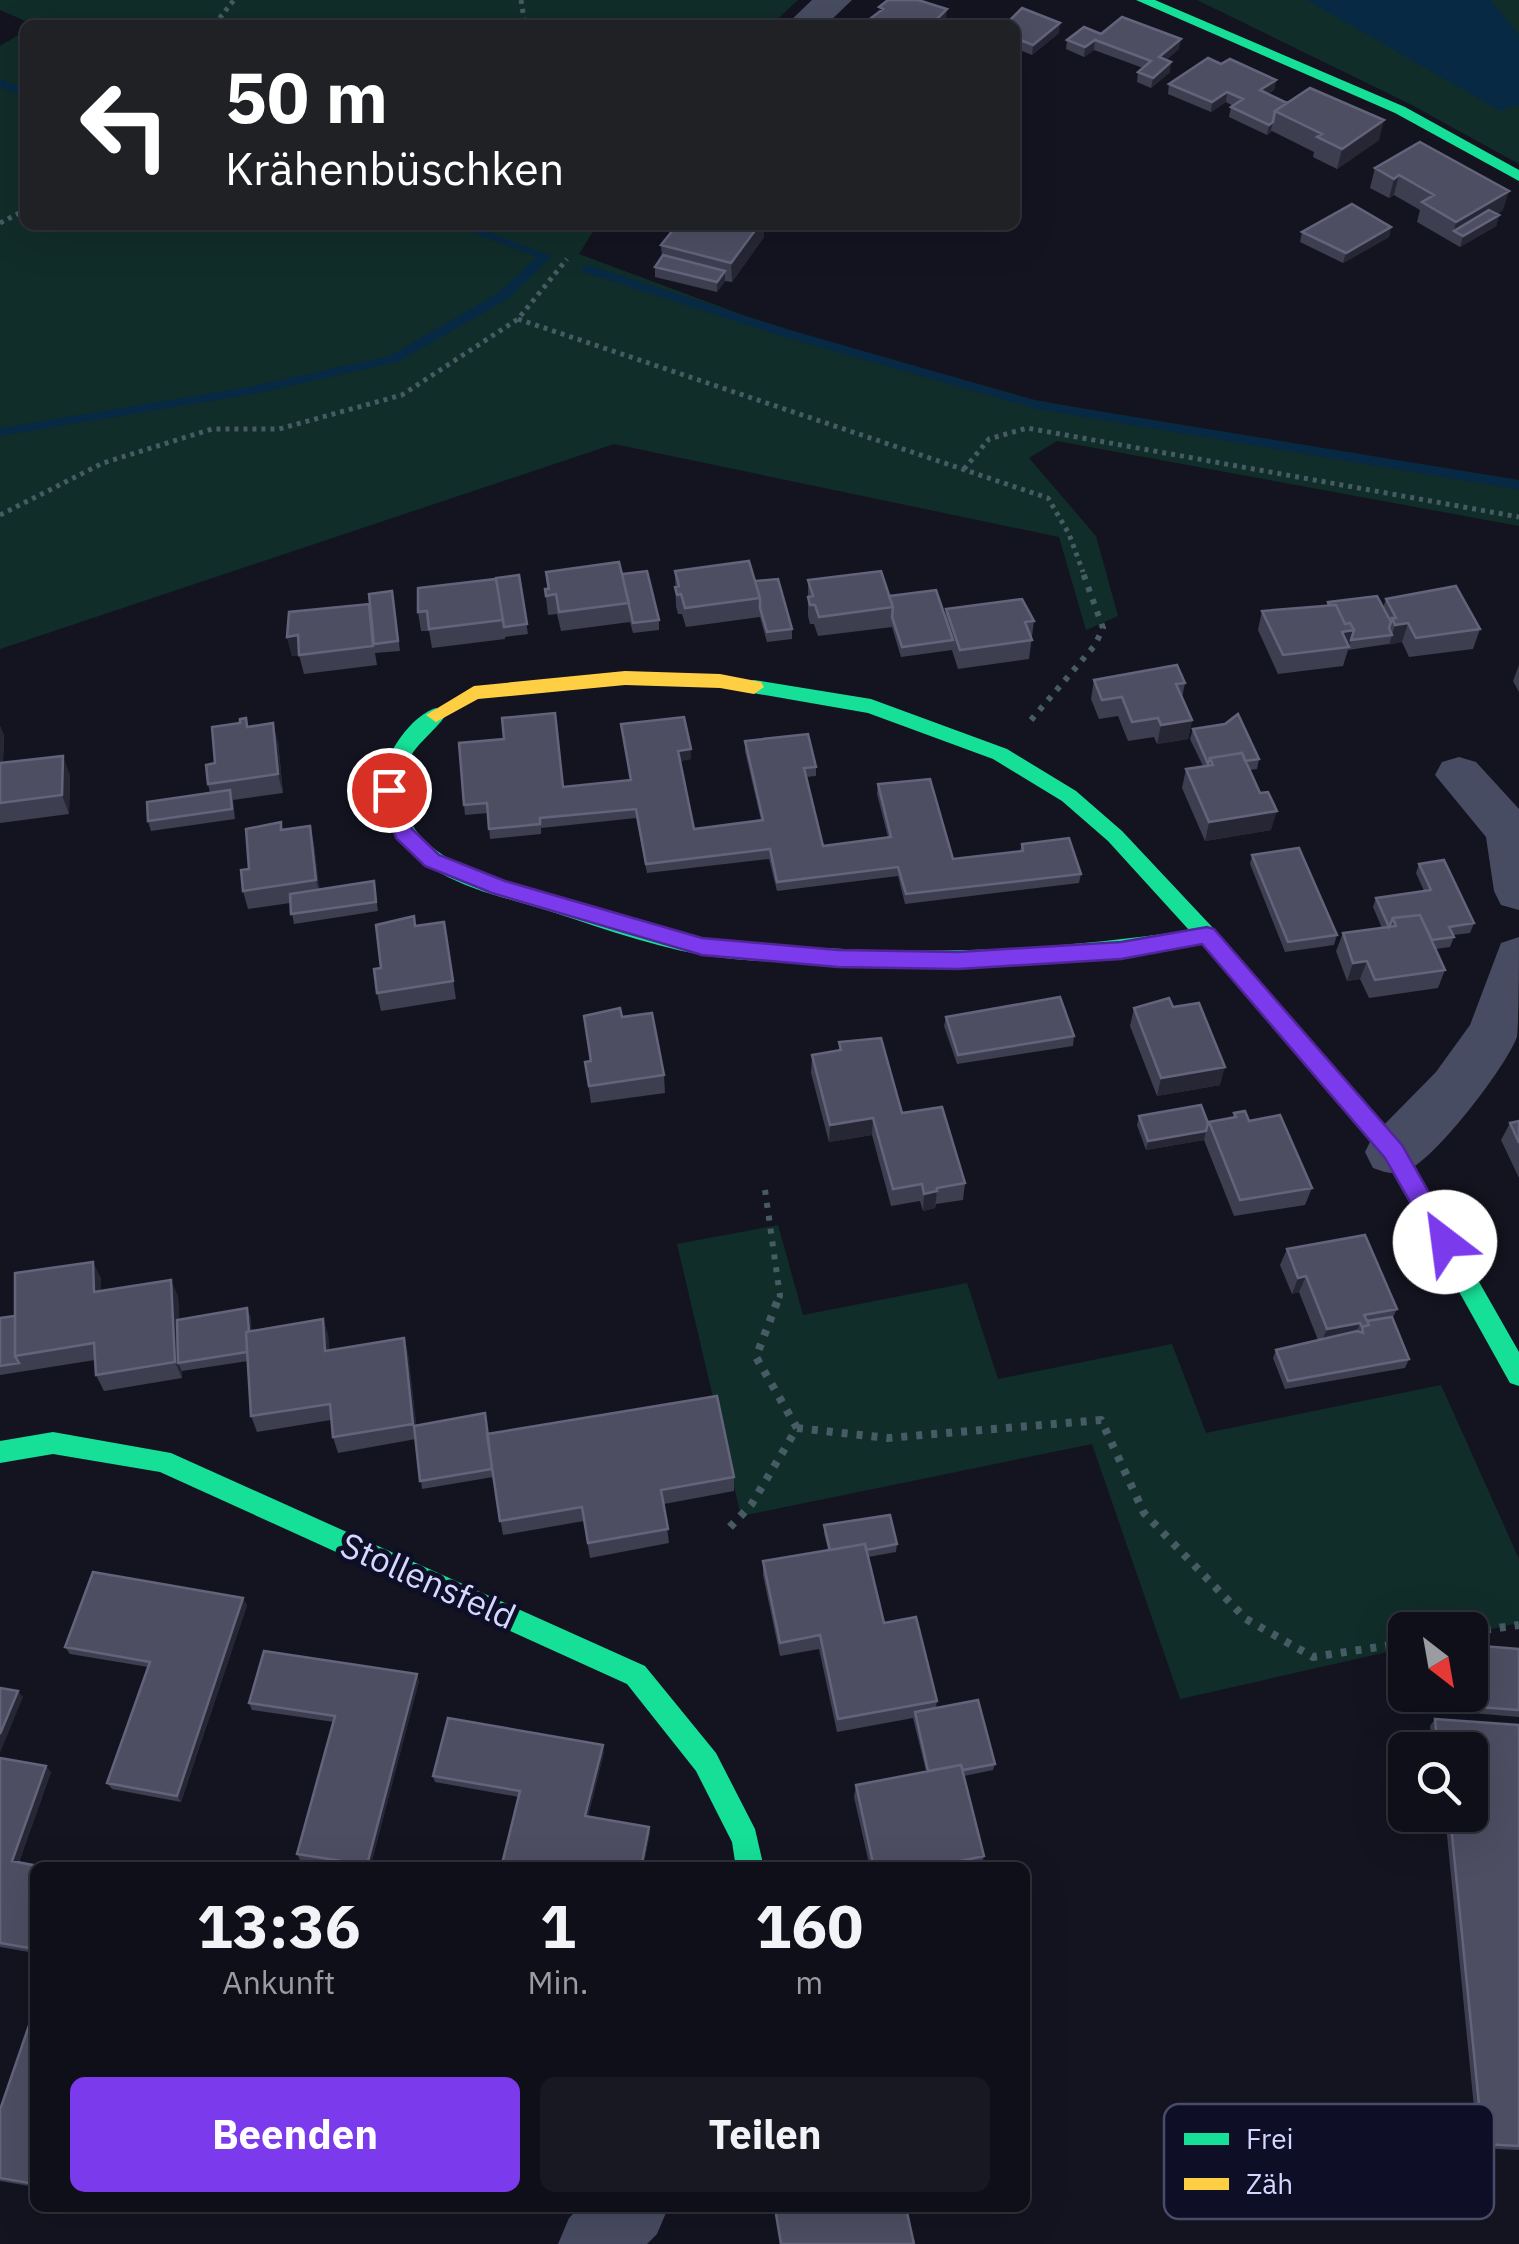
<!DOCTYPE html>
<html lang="de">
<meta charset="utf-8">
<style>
:root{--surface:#0f0f19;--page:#181822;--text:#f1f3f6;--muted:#9b9ca2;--line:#2f2f38;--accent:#7c3aed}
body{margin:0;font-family:"IBM Plex Sans",sans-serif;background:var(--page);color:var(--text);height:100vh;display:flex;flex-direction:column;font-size:38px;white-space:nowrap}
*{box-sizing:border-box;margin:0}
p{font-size:32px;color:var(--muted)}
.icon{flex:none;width:55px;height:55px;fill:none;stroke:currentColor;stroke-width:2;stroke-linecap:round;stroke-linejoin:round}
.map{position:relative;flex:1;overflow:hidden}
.panel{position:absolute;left:30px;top:1862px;width:1000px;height:350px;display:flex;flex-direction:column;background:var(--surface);border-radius:15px;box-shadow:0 10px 40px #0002,0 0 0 2px var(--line)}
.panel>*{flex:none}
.guide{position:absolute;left:20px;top:20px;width:1000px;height:210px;border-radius:15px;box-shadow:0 10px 40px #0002,0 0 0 2px var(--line);background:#202124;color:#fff;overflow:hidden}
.needle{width:65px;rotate:149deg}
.fabs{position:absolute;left:1388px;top:1612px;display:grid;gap:20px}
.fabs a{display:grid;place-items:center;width:100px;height:100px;border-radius:15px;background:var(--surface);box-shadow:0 10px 40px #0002,0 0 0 2px var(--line);font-size:50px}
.pin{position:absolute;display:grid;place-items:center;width:85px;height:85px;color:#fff;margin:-42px;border:5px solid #fff;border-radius:50%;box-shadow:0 2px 10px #0007}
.me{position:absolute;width:110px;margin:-55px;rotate:330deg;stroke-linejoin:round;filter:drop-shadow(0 0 8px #0008)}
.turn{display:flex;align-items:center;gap:35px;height:210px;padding:0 40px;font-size:45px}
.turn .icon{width:130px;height:130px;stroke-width:2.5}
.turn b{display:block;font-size:70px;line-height:85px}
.eta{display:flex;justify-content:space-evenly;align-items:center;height:170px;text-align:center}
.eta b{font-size:60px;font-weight:800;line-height:70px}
.cta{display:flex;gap:20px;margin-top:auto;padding:20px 40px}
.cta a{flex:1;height:115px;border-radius:15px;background:var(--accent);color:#fff;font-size:40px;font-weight:800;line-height:115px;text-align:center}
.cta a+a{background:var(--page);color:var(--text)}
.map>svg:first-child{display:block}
.green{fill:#112d29}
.water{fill:#082943}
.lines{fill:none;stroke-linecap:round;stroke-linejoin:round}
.stream{fill:#082943;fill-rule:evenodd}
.path-far2{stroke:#465b64;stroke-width:5;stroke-dasharray:4 5;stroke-linecap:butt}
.path-far1{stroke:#465b64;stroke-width:6;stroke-dasharray:5 8;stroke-linecap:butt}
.path{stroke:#465b64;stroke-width:8;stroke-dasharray:6 9;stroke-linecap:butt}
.street{fill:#484c62;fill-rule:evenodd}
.fast{fill:#16e098;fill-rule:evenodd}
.slow{fill:#ffcf43;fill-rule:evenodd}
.wall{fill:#3d3e50}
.shaded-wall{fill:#262635}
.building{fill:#4e4e63;stroke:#63647b;stroke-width:2.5}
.route{fill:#7c3aed;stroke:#51269a;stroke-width:2.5}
.labels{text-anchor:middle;stroke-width:10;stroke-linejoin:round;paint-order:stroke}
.street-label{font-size:35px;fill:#d4d7ff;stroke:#0e0f27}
.key{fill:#0e0f27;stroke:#494b68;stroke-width:2.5}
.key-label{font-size:28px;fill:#d4d7ff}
</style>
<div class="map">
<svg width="1519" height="2244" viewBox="0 0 1519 2244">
<rect width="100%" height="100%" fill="#141421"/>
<!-- green -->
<path class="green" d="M0,0H798L771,25H35L0,10Z
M1197,0H1519V164L1410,104Z
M25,31V225H597L579,254L772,326L1035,400L1519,487V526L1057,441L1029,458L1096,536L1118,616L1086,630L1059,537L614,444L0,649V46Z
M778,1225L803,1315L967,1283L998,1379L1172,1344L1206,1433L1441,1385L1519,1559V1623L1470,1634V1630H1405V1648L1180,1699L1092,1444L741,1516L677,1244Z"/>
<!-- water -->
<path class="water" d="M1307,0H1491L1519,35V105L1500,111Z"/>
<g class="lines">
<!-- stream -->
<path class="stream" d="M0,79L25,89V97L0,87Z
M451,225H469L552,256L508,299L398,362L254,394L0,436V428L254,386L389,356L498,293L537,257Z
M588,265L790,330L1037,401L1519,480V490L1036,409L780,336L583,272V266Z"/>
<!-- path-far2 -->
<path class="path-far2" d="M521,0L525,25
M214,25L234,0
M0,223L25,210
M518,319L1048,498L1069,534L1083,572
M964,469L989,439L1027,428L1519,517
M0,515L103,463L212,429H279L402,395L518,319L567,259"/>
<!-- path-far1 -->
<path class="path-far1" d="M1031,720L1095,645L1103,628L1082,570
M765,1190L780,1296L776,1305"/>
<!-- path -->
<path class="path" d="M777,1302L756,1357L797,1428
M730,1527L751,1505L797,1428L888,1438L1101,1420L1144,1513L1246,1619L1313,1657L1405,1643
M1470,1632L1519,1625"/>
<!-- street -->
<path class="street" d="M812,0H852L826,25H786Z
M1459,757L1476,762L1519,809V910L1501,905L1494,891L1486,837L1435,775L1442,762Z
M1519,937C1519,963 1519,1015 1517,1037C1505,1068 1439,1154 1410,1169C1396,1176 1387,1173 1373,1168L1365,1152L1373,1136L1436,1072L1470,1025L1501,943Z
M579,2208H668L657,2234L647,2244H558L569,2218Z"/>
<!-- fast -->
<path class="fast" d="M1136,0H1155L1405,107L1519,170V181L1395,113Z
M754,680L871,699L1007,749L1076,791L1122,831L1214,929L1401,1145L1519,1352V1386L1510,1383L1385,1159L1202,944C1069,965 936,972 802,963C769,961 736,961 703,955C644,945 587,922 529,905C476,890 416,875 391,822C384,805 380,788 384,770C391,747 412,716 436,708L446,715C429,739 404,750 402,783C398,857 491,878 546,894C597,909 646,928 699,938C733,945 769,944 804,947C933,955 1061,950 1189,930L1108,841L1062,801L993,759L868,713L747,692L744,687L747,682Z
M53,1432L171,1453L645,1666L716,1753L755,1829L764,1868H736L732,1842L696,1771L627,1684L160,1472L53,1454L0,1463V1441Z"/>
<!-- slow -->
<path class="slow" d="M625,671L720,674L761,682L764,687L754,694L720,688L625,685L478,699L436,722L426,715L474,686Z"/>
</g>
<!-- wall -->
<path class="wall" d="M1015,25L1059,33L1032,55L1015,48Z
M1101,34L1179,49L1166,60L1170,72L1151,88L1137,82L1138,72L1143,68L1094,50L1084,57L1066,49L1067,40Z
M1221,64L1276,80L1274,90L1268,94L1379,140L1337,169L1313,157L1314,152L1272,131L1267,135L1229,117L1231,107L1233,106L1226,102L1211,112L1168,94L1169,84Z
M1375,168L1503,210L1497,214L1499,215L1496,226L1460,247L1417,222L1420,210L1394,195L1389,198L1370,188Z
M1391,227L1389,237L1343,263L1300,242L1302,232Z
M764,237L732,282L725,281L717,292L655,277V267L662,257L661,245Z
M675,571L755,581L792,629V639L767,642L760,617L686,627L682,614H678L676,606Z
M546,572L622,574L659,620V630L633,633L630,622L561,631L557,614L548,615L545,589H547Z
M519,575L528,634L505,637V639L432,648L429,631H421L418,612L496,579Z
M808,580L889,596L945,618L946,609L1034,621L1029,659L958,669L952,650L901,657L892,627L818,636L814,624H810L808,616Z
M1386,599L1480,629L1473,649L1409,657L1402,642L1348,650L1343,666L1278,674L1258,630L1262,611L1327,606L1328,602L1383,608Z
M394,601L400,651L375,653L377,665L304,674L299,655L292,656L287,637Z
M1519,665V692L1513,681Z
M1094,680L1185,683L1182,698L1192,720L1188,739L1157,744L1154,737L1128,741L1118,716L1099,719L1091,699Z
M246,718L248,726L278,742L283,793L233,800L235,819L151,831L148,821L210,793L208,784L215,763L240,723Z
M621,724L691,759L680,761L694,829L761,820L745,751V741L816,767V776L806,777L823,846L888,837L877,794L878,784L953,859L1020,851L1022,844L1081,874L1079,883L905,904L898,876L777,891L769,859L647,873L636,818L541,828V834L490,839L488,813L465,815L464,805L563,787L630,780Z
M0,726L4,736L3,763L70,775L69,814L0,823Z
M1193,729L1259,759L1257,769L1249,770L1271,830L1205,841L1182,788L1186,769L1203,766L1190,739Z
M281,822L283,830L310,826L314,845L319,889L374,881L378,911L294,924L290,903L248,909L243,891L249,869Z
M1252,855L1337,935L1334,945L1285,952L1250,864Z
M1419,864L1474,923L1470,933L1453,935L1454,937L1450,947L1436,949L1445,970L1438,988L1369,998L1360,979L1347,981L1336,951L1343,933L1382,928L1373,907L1376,898L1424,891L1416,873Z
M444,922L456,999L381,1011L377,993L381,968L416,926Z
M1173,1007L1220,1085L1157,1096L1130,1026L1134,1008Z
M584,1016L622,1017L664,1075L665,1093L591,1103L585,1062L590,1061Z
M946,1017L1074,1036L1073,1046L957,1064L944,1026Z
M839,1042L965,1183L963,1200L936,1204L935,1208L923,1211L920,1201L891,1206L872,1135L829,1142L811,1073L812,1055L839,1051Z
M1234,1113L1249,1121L1312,1188L1305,1205L1234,1216L1204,1140L1146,1150L1137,1125L1139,1116L1208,1123L1233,1118Z
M1519,1121V1178L1501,1140L1510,1123Z
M1287,1249L1397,1309L1392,1319L1409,1359L1405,1368L1285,1389L1273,1358L1276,1350L1318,1340L1299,1292L1292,1294L1280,1265Z
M101,1278V1291L178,1296L179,1319L251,1317V1331L323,1319L328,1335L329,1350L404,1338L408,1354L416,1425L488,1434L734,1477V1491L664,1504L669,1543L590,1558L584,1521L503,1535L493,1477L422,1489L416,1439L338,1453L333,1437L331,1420L257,1432L251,1416L248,1361L182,1371V1378L104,1391L96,1375L95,1360L0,1375V1318L15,1316Z
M824,1525L897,1544L896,1552L868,1557L884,1623L937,1701L936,1708L995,1764L993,1770L964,1776L984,1856L981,1867L870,1868L854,1797L856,1785L926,1771L913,1718L837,1732L819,1649L780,1656L763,1575V1561L828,1550L824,1533Z
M247,1605L181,1802L112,1789L107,1783L148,1667L70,1654L65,1647Z
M1519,1649V1717L1460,1712L1458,1695H1470Z
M419,1681L370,1868H348L300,1860L297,1854L334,1722L252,1710L249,1703Z
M1435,1719L1519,1725V2150L1478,2148L1445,1815H1470V1750H1433L1430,1726Z
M604,1752L588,1816L649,1827L650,1832L643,1868H501L519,1797L435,1782L433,1776Z
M0,1758L51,1772L19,1862L35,1868V1953L0,1947Z
M35,2008V2187L0,2181V2107H1Z"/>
<!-- shaded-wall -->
<path class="shaded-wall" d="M947,9L946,19L940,25H931Z
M1060,23L1059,33L1032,55L1033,45Z
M1181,39L1179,49L1157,67L1159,57Z
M1095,40L1094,50L1084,57L1085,47Z
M1171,62L1170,72L1151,88L1153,78Z
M1276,80L1274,90L1258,100L1260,90Z
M1227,92L1226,102L1211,112L1212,102Z
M1384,120L1379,140L1337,169L1342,149Z
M1273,122L1271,130L1272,131L1267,135L1269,125Z
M1399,175L1394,195L1389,198L1394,179Z
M1509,191L1503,210L1461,235L1454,231L1456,222Z
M1499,215L1496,226L1460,247L1463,236Z
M759,225H764V237L732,282L731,263Z
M1391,227L1389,237L1343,263L1346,253Z
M725,271V281L717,292V282Z
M1408,623L1402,642L1389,645L1395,625Z
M1354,630L1348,650L1349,647L1342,632Z
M298,635L302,655L292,656L287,637Z
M1192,720L1188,739L1157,744L1161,725Z
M273,723L278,742L283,793L278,774Z
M0,726L4,736L2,783L0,777Z
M691,749V759L679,761L678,751Z
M63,756L70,775L69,814L62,795Z
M1277,811L1271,830L1205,841L1209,822Z
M310,826L314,845L321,899L316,880Z
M1367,961L1360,979L1347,981L1353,963Z
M1225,1067L1220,1085L1157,1096L1161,1078Z
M873,1118L872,1135L829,1142L830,1125Z
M1206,1131L1204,1140L1146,1150L1148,1141Z
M937,1191L935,1208L923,1211L924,1194Z
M93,1262L101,1278V1308L94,1292Z
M1306,1276L1299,1292L1292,1294L1298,1278Z
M171,1280L178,1296L181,1363H178L182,1371V1378L175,1362Z
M247,1308L251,1317L253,1360L250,1352Z
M323,1319L328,1335L331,1367L325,1351Z
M1360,1323L1353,1339L1320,1345L1327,1329Z
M404,1338L408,1354L418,1439L413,1424Z
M243,1598L247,1605L181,1802L177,1796Z
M417,1674L419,1681L370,1868H368L367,1865Z
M18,1691L23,1697L0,1753V1734Z
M603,1745L604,1752L586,1822L585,1816Z
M46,1766L51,1772L17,1867L12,1861Z
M649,1827L650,1832L643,1868H641Z"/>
<!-- building -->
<path class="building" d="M888,0H918L947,9L931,25H862L883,9L879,7Z
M1022,8L1060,23L1033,45L1015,38V25H1005Z
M1122,17L1181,39L1159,57L1171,62L1153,78L1138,72L1151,61L1095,40L1085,47L1067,40L1084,27L1101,34Z
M1208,58L1221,64L1230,59L1276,80L1260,90L1287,103L1275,111L1273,122L1269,125L1231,107L1243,99L1227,92L1212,102L1169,84Z
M1310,88L1384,120L1342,149L1317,137L1322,134L1275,111Z
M1420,142L1509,191L1456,222L1422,202L1434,195L1399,175L1394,179L1375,168Z
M1352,204L1391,227L1346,253L1302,232Z
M1489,210L1499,215L1463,236L1454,231Z
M677,225H759L731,263L661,245Z
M663,255L725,271L717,282L655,267Z
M749,561L760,598L685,608L681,594L677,595L675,587L679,586L675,571Z
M619,562L629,603L559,612L556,594L546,596L545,589H549L546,572Z
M647,571L659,620L633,623L622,574Z
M881,571L893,607L819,617L815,605H810L808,597L813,596L808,580Z
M519,575L527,624L504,627L496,578Z
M496,579L503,620L429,629L427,611L418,612V588Z
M778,579L792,629L767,632L760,608V598L755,581Z
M1456,586L1480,629L1416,638L1408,623L1395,625L1392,618H1396L1386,599Z
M936,590L953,640L902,647L892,617L893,607L889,596Z
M392,591L398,641L374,644L369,594Z
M1377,596L1391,622L1389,628L1392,635L1351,640L1354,630L1350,623L1345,624L1336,605H1329L1328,602Z
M1022,599L1034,621L1025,622L1032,640L960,650L946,609Z
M369,604L373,646L299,655L298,635L287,637L289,612Z
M1336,605L1345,624L1350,623L1354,630L1342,632L1349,647L1283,655L1262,611Z
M1177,665L1185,683L1176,684L1192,720L1161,725L1158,718L1132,722L1122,697L1102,700L1094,680Z
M555,713L563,787L631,780L621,724L684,717L691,749L678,751L694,829L763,820L745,741L808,734L816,767L804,768L823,846L891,837L878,784L930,779L953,859L1023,851L1022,844L1069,838L1081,874L906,894L898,867L777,882L770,849L646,864L636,809L540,818V824L489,829L487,803L464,805L459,743L504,739L502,718Z
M1238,714L1259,759L1245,761L1242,753L1210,758L1208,764L1193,729L1225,724Z
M246,718L247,727L273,723L278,774L208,784L206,765L215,763L212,727L240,723V719Z
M1242,753L1260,793L1268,792L1277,811L1209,822L1186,769L1213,765L1210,758Z
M63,756L62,795L0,803V763Z
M230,790L232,809L148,821L147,802Z
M281,822V830L310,826L316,880L243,891L241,870L249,869L246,829Z
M1299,848L1337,935L1288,942L1252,855Z
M1444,860L1474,923L1449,927L1454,937L1432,940L1420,915L1393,918L1389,927L1376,898L1431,890L1419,864Z
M374,881L376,902L291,914L290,894Z
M1420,915L1445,970L1375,980L1367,961L1353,963L1343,933L1396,926L1393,918Z
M414,916L415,926L444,922L453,981L377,993L374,969L381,968L376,925Z
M1060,997L1074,1036L958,1055L946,1017Z
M1169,998L1173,1007L1199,1003L1225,1067L1161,1078L1134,1008Z
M620,1008L622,1017L652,1013L664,1075L589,1086L585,1062L591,1061L584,1016Z
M881,1038L902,1113L942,1107L965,1183L937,1188V1191L924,1194L922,1184L893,1189L873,1118L830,1125L812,1055L841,1050L839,1042Z
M1201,1105L1208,1123L1206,1131L1148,1141L1139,1116Z
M1245,1111L1249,1121L1280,1115L1312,1188L1240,1200L1209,1122L1236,1117L1234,1113Z
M1519,1121V1143L1510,1123Z
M1365,1235L1397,1309L1364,1315L1369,1325L1362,1327L1360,1323L1327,1329L1306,1276L1298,1278L1287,1249Z
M93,1262L94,1292L171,1280L175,1362L96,1375L94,1343L15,1356V1273Z
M247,1308L249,1331L246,1332L247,1352L178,1363L177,1320Z
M15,1316V1356L19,1363L0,1366V1318Z
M1392,1317L1409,1359L1288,1381L1276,1350L1357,1331L1363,1333L1362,1327L1369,1325L1367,1321Z
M323,1319L325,1351L404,1338L413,1424L333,1437L330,1404L251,1416L246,1332Z
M717,1396L734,1477L661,1490L668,1529L588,1543L582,1507L500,1521L487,1434Z
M485,1413L492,1469L420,1481L414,1426Z
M890,1515L897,1544L866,1550L865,1544L830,1550L824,1525Z
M865,1544L884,1623L916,1617L937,1701L838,1719L820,1635L780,1643L763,1561Z
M93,1572L243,1598L177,1796L107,1783L150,1662L65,1647Z
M1470,1645L1519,1649V1710L1465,1706L1464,1695H1470Z
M264,1651L417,1674L367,1865L297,1854L335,1716L249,1703Z
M0,1688L18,1691L0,1734Z
M978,1700L995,1764L963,1770L961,1765L928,1771L915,1712Z
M448,1718L603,1745L585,1816L649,1827L641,1868H501L520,1791L433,1776Z
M1435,1719L1519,1725V2146L1483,2144L1450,1815H1470V1750H1438Z
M0,1758L46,1766L12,1861L49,1868H35V1949L0,1943Z
M961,1765L984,1856L942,1865L943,1868H874L856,1785Z
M35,2008V2184L0,2178V2107H1Z
M775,2208H906L914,2244H781Z"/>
<!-- route -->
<path class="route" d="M389,783L399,790L412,829L439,855L505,881L702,938L838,950L958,952L1121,942L1207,927L1214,929L1402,1145L1457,1242L1453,1249H1437L1385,1158L1202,944L1121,959L958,969L838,967L702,955L492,893L425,866L396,838L379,790Z"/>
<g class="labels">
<!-- street labels -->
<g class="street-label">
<text transform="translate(428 1581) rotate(24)" y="12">Stollensfeld</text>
</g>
</g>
<!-- legend -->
<rect x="1164" y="2104" width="330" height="115" rx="15" class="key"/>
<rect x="1184" y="2133" width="45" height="12" fill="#16e098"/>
<rect x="1184" y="2178" width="45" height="12" fill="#ffcf43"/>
<g class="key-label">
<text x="1246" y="2149">Frei</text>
<text x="1246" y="2194">Zäh</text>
</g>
</svg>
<div class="fabs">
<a><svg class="needle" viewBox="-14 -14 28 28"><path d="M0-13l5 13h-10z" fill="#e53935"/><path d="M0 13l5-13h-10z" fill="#9b9ca2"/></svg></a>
<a><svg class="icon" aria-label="search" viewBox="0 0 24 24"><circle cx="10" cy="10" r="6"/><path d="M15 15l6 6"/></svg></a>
</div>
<div class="pin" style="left:389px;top:790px;background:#d93025"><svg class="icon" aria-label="arrive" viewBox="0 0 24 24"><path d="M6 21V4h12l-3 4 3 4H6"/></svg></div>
<svg class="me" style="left:1445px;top:1242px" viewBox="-20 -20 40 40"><circle r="19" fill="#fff"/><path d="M0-13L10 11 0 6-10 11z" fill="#7c3aed"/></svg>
<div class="guide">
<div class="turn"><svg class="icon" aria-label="left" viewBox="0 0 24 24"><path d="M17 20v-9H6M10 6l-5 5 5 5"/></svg><div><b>50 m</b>Krähenbüschken</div></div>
</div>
<section class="panel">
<div class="eta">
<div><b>13:36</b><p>Ankunft</p></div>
<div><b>1</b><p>Min.</p></div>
<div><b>160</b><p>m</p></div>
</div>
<div class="cta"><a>Beenden</a><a>Teilen</a></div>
</section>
</div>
